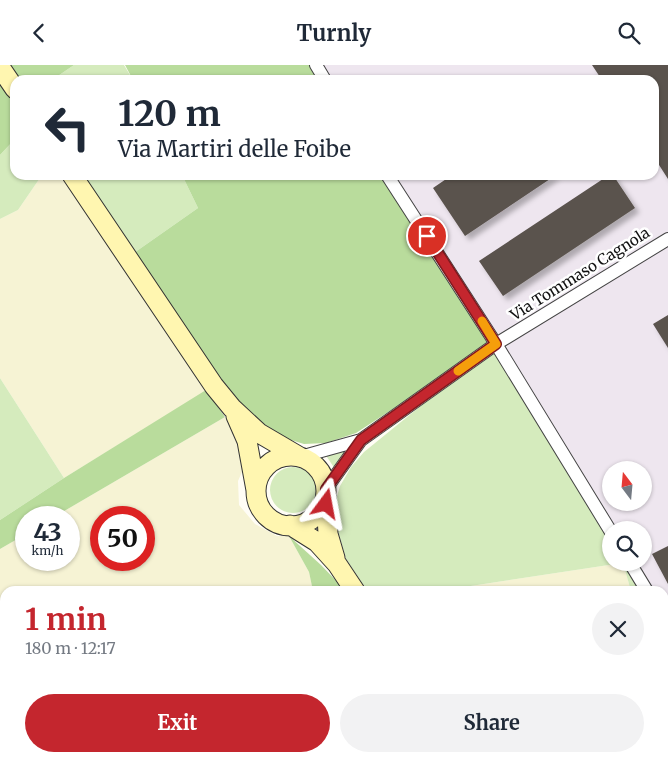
<!DOCTYPE html>
<meta charset="utf-8">
<style>
:root{--surface:#fff;--page:#f2f2f3;--text:#1f2937;--muted:#747a83;--accent:#c4262e}
body{margin:0;font-family:Merriweather,serif;background:var(--page);color:var(--text);height:100vh;display:flex;flex-direction:column;font-size:19px;white-space:nowrap}
*{box-sizing:border-box;margin:0}
p{font-size:16px;color:var(--muted)}
.icon{flex:none;width:28px;height:28px;fill:none;stroke:currentColor;stroke-width:2;stroke-linecap:round;stroke-linejoin:round}
.map{position:relative;flex:1;overflow:hidden}
.sheet{position:absolute;left:0px;top:521px;width:669px;height:176px;display:flex;flex-direction:column;background:var(--surface);border-radius:15px 15px 0 0;box-shadow:0 1px 4px #0004}
.sheet>*{flex:none}
.hud{position:absolute;left:10px;top:10px;width:649px;height:105px;border-radius:15px;box-shadow:0 1px 4px #0004;background:#fff;color:var(--text);overflow:hidden}
.needle{width:32px;rotate:344deg}
.controls{position:absolute;left:602px;top:396px;display:grid;gap:10px}
.controls a{display:grid;place-items:center;width:50px;height:50px;border-radius:50%;background:var(--surface);box-shadow:0 1px 4px #0004;font-size:25px}
.speed{position:absolute;left:15px;top:441px;display:flex;gap:10px;font-size:25px;font-weight:700;text-align:center}
.speed>*{display:grid;place-content:center;width:65px;height:65px;border-radius:50%;background:var(--surface);box-shadow:0 1px 4px #0004;line-height:1}
.speed small{font-size:12px;font-weight:400}
.speed .limit{border:8px solid #d22;background:#fff;color:#111}
.pin{position:absolute;display:grid;place-items:center;width:42px;height:42px;color:#fff;margin:-21px;border:2px solid #fff;border-radius:50%;box-shadow:0 1px 5px #0007}
.me{position:absolute;width:55px;margin:-28px;rotate:13deg;stroke-linejoin:round;filter:drop-shadow(0 0 4px #0008)}
.turn{display:flex;align-items:center;gap:18px;height:105px;padding:0 25px;font-size:22px}
.turn .icon{width:65px;height:65px;stroke-width:2.5}
.turn b{display:block;font-size:35px;line-height:42px}
.round{display:grid;place-items:center;flex:none;width:52px;height:52px;border-radius:26px;background:var(--page)}
.head{display:flex;align-items:center;justify-content:space-between;height:85px;padding:0 25px}
h1{font-size:30px;font-weight:700;line-height:38px;color:var(--accent)}
.primary-button{display:flex;gap:10px;margin-top:auto;padding:10px 25px}
.primary-button a{flex:1;height:58px;border-radius:30px;background:var(--accent);color:#fff;font-size:20px;font-weight:700;line-height:58px;text-align:center}
.primary-button a+a{background:var(--page);color:var(--text)}
header{display:flex;justify-content:space-between;align-items:center;height:65px;padding:0 25px;background:var(--surface);font-size:22px;font-weight:700}
.map>svg:first-child{display:block}
.industrial{fill:#eee6ef;fill-rule:evenodd}
.farmland{fill:#f6f3d4;fill-rule:evenodd}
.green{fill:#d5ebbd}
.forest{fill:#b9dc9c}
.building{fill:#5a524d;filter:url(#shadow)}
.lines{fill:none;stroke-linecap:round;stroke-linejoin:round}
.street-casing{stroke:#444;stroke-width:14}
.secondary-casing{stroke:#333;stroke-width:21}
.street{stroke:#fff;stroke-width:12}
.secondary{stroke:#fff6b0;stroke-width:19}
.route-casing{stroke:#7f191e;stroke-width:12}
.route{stroke:#c4262e;stroke-width:9}
.slow{stroke:#f59e0b;stroke-width:9}
.labels{text-anchor:middle;stroke-width:5;stroke-linejoin:round;paint-order:stroke}
.street-label{font-size:15px;fill:#111;stroke:#fff}
</style>
<header><svg class="icon" aria-label="back" viewBox="0 0 24 24"><path d="M15 5l-7 7 7 7"/></svg>Turnly<svg class="icon" aria-label="search" viewBox="0 0 24 24"><circle cx="10" cy="10" r="6"/><path d="M15 15l6 6"/></svg></header>
<div class="map">
<svg width="668" height="697" viewBox="0 0 668 697">
<defs>
<filter id="shadow"><feDropShadow dx="4.5" dy="4.5" stdDeviation="2.5" flood-color="#0004"/></filter>
</defs>
<rect width="100%" height="100%" fill="#fffdf5"/>
<!-- industrial -->
<path class="industrial" d="M315,0H668V576L664,569V526H638L621,498H644V465H611V481L384,110H654V15H325ZM611,405H644V438H611Z"/>
<!-- farmland -->
<path class="farmland" d="M42,110H72L214,321L64,413L0,313V154L18,145Z
M225,352L238,377L245,400L238,416L239,440L255,459L277,471H289L309,507L313,526H5V689L0,691V484L26,469V495H69V452H54ZM101,452H144V495H101Z
M622,498H623L631,526H438Z
M272,693H352L353,697H264Z"/>
<!-- green -->
<path class="green" d="M74,0H124L133,15H52Z
M15,74V110H42L18,145L0,154V90Z
M78,110H182L198,143L131,190Z
M492,283L611,478V498H622L438,526H367L346,494L336,459L335,438L340,421L351,402L364,387Z
M0,313L64,413L0,455Z
M350,382L335,404L325,389Z
M270 425a23 23 0 1 1 46 0a23 23 0 1 1-46 0Z
M623,498L640,526H631Z
M664,568L668,575V662L664,647Z
M664,667H668V697H510L504,693L664,692Z
M5,689V692L272,693L264,697H0V691Z"/>
<!-- forest -->
<path class="forest" d="M4,0H74L52,15H15Z
M125,0H315L325,15H133Z
M0,2L15,24V74L0,90Z
M182,110H384L491,280L356,368L326,378L304,379L278,371L239,340L131,190L198,143Z
M206,325L225,352L54,452H26V469L0,484V455L64,413Z
M289,471L321,500L346,526H313L309,507Z
M488,692L493,697H353L352,693Z"/>
<!-- building -->
<path class="building" d="M592,0H668V114L654,92V15H602Z
M452,110H556L465,171L433,123Z
M609,110H613L635,143L503,231L479,196Z
M668,250V283L653,259Z
M668,481V519L652,489Z"/>
<g class="lines">
<!-- street casing -->
<g class="street-casing">
<path id="street" d="M316,0L325,15
M387,110L496,279L611,467
M300,392L361,375
M326,424L361,375L496,279L668,174
M630,498L647,526
M664,554L668,558"/>
</g>
<!-- secondary casing -->
<g class="secondary-casing">
<path id="secondary" d="M0,2L15,24
M72,110L214,321L232,343L259,368L300,392
M236,351L247,376L256,425
M256 426a35 35 0 1 1 70 0a35 35 0 1 1-70 0Z
M326,431L328,469L335,493
M290,460L317,477L337,499L355,526
M497,692L502,697"/>
</g>
<!-- street -->
<use href="#street" class="street"/>
<!-- secondary -->
<use href="#secondary" class="secondary"/>
</g>
<g class="lines">
<!-- route casing -->
<g class="route-casing">
<path id="route" d="M326,439V424L361,375L496,279L427,171"/>
</g>
<!-- route -->
<use href="#route" class="route"/>
<!-- slow -->
<path class="slow" d="M458,306L496,279L482,256"/>
</g>
<g class="labels">
<!-- street labels -->
<g class="street-label">
<text transform="translate(580 209) rotate(-32)" y="5">Via Tommaso Cagnola</text>
</g>
</g>
</svg>
<div class="controls">
<a><svg class="needle" viewBox="-14 -14 28 28"><path d="M0-13l5 13h-10z" fill="#e53935"/><path d="M0 13l5-13h-10z" fill="#747a83"/></svg></a>
<a><svg class="icon" aria-label="search" viewBox="0 0 24 24"><circle cx="10" cy="10" r="6"/><path d="M15 15l6 6"/></svg></a>
</div>
<div class="speed"><div>43<small>km/h</small></div><div class="limit">50</div></div>
<div class="pin" style="left:427px;top:171px;background:#d93025"><svg class="icon" aria-label="arrive" viewBox="0 0 24 24"><path d="M6 21V4h12l-3 4 3 4H6"/></svg></div>
<svg class="me" style="left:326px;top:439px" viewBox="-20 -20 40 40"><path d="M0-17L14 15 0 8-14 15z" fill="#c4262e" stroke="#fff" stroke-width="4"/></svg>
<div class="hud">
<div class="turn"><svg class="icon" aria-label="left" viewBox="0 0 24 24"><path d="M17 20v-9H6M10 6l-5 5 5 5"/></svg><div><b>120 m</b>Via Martiri delle Foibe</div></div>
</div>
<section class="sheet">
<div class="head"><div><h1>1 min</h1><p>180 m · 12:17</p></div><a class="round"><svg class="icon" aria-label="close" viewBox="0 0 24 24"><path d="M6 6l12 12M18 6L6 18"/></svg></a></div>
<div class="primary-button"><a>Exit</a><a>Share</a></div>
</section>
</div>
